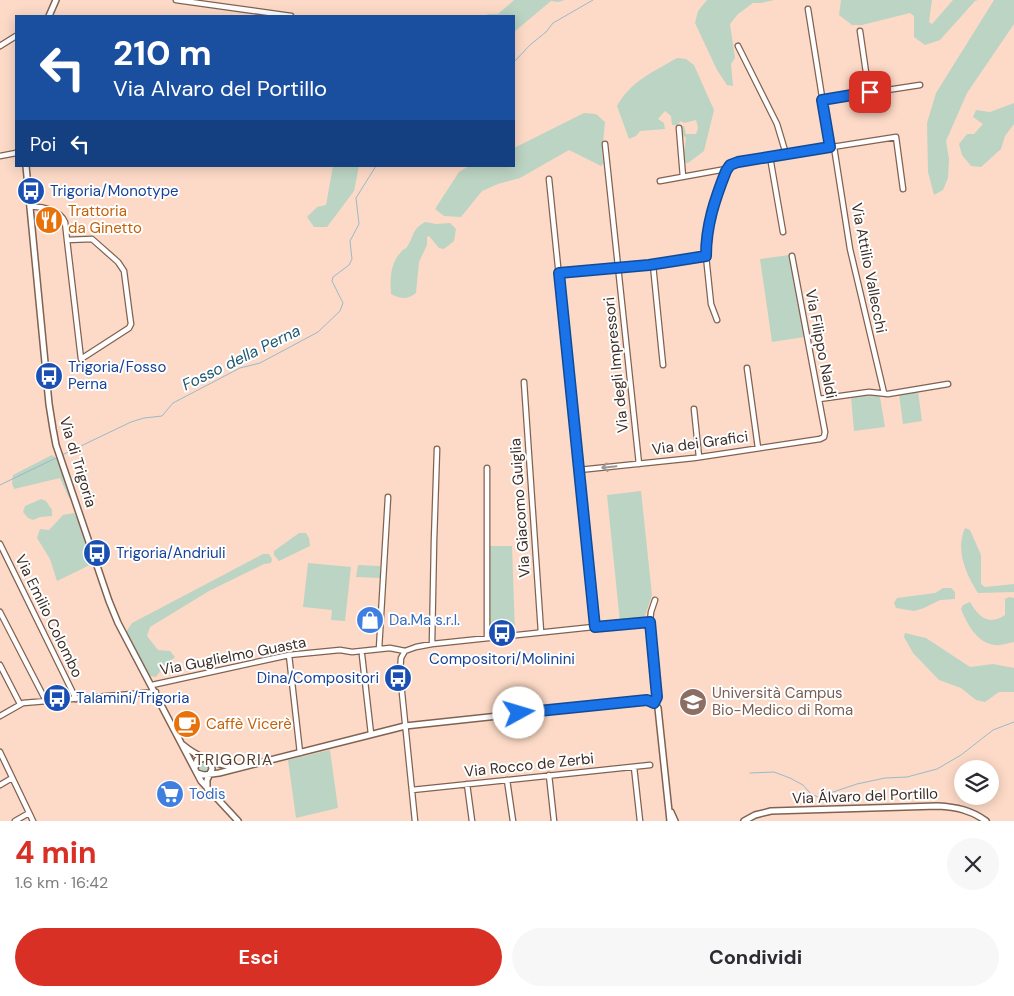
<!DOCTYPE html>
<html lang="it">
<meta charset="utf-8">
<style>
:root{--surface:#fff;--page:#f7f7f7;--text:#2b2b33;--muted:#7c7c81;--accent:#d93025}
body{margin:0;font-family:"DM Sans",sans-serif;background:var(--page);color:var(--text);height:100vh;display:flex;flex-direction:column;font-size:19px;white-space:nowrap}
*{box-sizing:border-box;margin:0}
p{font-size:16px;color:var(--muted)}
.icon{flex:none;width:28px;height:28px;fill:none;stroke:currentColor;stroke-width:2;stroke-linecap:round;stroke-linejoin:round}
.map{position:relative;height:821px;overflow:hidden}
.side{display:flex;flex-direction:column;background:var(--surface);flex:1}
.side>*{flex:none}
.guide{position:absolute;left:15px;top:15px;width:500px;height:152px;border-radius:0px;box-shadow:0 2px 12px #0003;background:#1a4fa0;color:#fff;overflow:hidden}
.fabs{position:absolute;left:954px;top:760px;display:grid;gap:10px}
.fabs a{display:grid;place-items:center;width:45px;height:45px;border-radius:50%;background:var(--surface);box-shadow:0 2px 12px #0003;font-size:25px}
.pin{position:absolute;display:grid;place-items:center;width:42px;height:42px;color:#fff;margin:-21px;border-radius:10px;box-shadow:0 2px 8px #0006}
.me{position:absolute;width:55px;margin:-28px;rotate:84deg;stroke-linejoin:round;filter:drop-shadow(0 0 4px #0008)}
.turn{display:flex;align-items:center;gap:18px;height:105px;padding:0 15px;font-size:22px}
.turn .icon{width:65px;height:65px;stroke-width:2.5}
.turn b{display:block;font-size:35px;line-height:42px}
.then{display:flex;align-items:center;height:48px;padding:0 15px;background:#0003;gap:10px;font-size:19px}
.round{display:grid;place-items:center;flex:none;width:52px;height:52px;border-radius:26px;background:var(--page)}
.headline{display:flex;align-items:center;justify-content:space-between;height:85px;padding:0 15px}
h1{font-size:30px;font-weight:700;line-height:38px;color:var(--accent)}
.cta{display:flex;gap:10px;margin-top:auto;padding:10px 15px}
.cta a{flex:1;height:58px;border-radius:30px;background:var(--accent);color:#fff;font-size:20px;font-weight:700;line-height:58px;text-align:center}
.cta a+a{background:var(--page);color:var(--text)}
.map>svg:first-child{display:block}
.green{fill:#bcd4c3}
.lines{fill:none;stroke-linecap:round;stroke-linejoin:round}
.stream{stroke:#99b9cb;stroke-width:1}
.minor-casing{stroke:#816251;stroke-width:7}
.tertiary-casing{stroke:#816251;stroke-width:8}
.minor{stroke:#fff;stroke-width:4.5}
.tertiary{stroke:#fff;stroke-width:5}
.oneway{stroke:#9e9794}
.route-casing{stroke:#114b97;stroke-width:12}
.route{stroke:#1a73e8;stroke-width:9}
.labels{text-anchor:middle;stroke-width:4;stroke-linejoin:round;paint-order:stroke}
.transit-label{font-size:15px;fill:#164399;stroke:#fff;text-anchor:start}
.food-label{font-size:15px;fill:#c56008;stroke:#fff;text-anchor:start}
.street-label{font-size:15px;fill:#3d2f28;stroke:#fff}
.shop-label{font-size:15px;fill:#366cbe;stroke:#fff;text-anchor:start}
.education-label{font-size:15px;fill:#785e54;stroke:#fff;text-anchor:start}
.water-label{font-size:16px;font-style:italic;fill:#205a74;stroke:#fff}
.neighbourhood-label{font-size:16px;letter-spacing:1px;fill:#5a3e2e;stroke:#fff}
</style>
<div class="map">
<svg width="1014" height="821" viewBox="0 0 1014 821">
<rect width="100%" height="100%" fill="#fddac7"/>
<!-- green -->
<path class="green" d="M514,0H565L558,2L551,1L514,32V16H485L488,14H498Z
M707,0H774L761,3H753L738,14L730,24L735,58L731,64L733,86L727,85L717,70L695,23L698,11Z
M841,0H932L929,22L932,24L953,0H978L975,1L940,40L925,45L914,37V16L910,13L862,25H852L839,15Z
M994,0H1014V24L967,93L946,141L949,159L948,178L943,190L934,195L928,172L927,123L936,93Z
M677,58L686,59L694,65L714,110L704,151L688,163L683,162L686,138L682,134L681,127L684,126L686,134H696L698,128L696,120L684,123L681,121L677,125H672L671,116L665,111L658,119L664,123L665,129L640,131L636,136L629,139L617,106C631,81 653,72 677,58Z
M1014,103V124L1005,136L1001,149L981,167L971,166L962,155L959,144L967,134H974L983,124L973,117L976,110L990,112Z
M584,113L596,114L605,122L602,154L604,163L601,166L569,150L520,178L498,184L482,191L461,217L444,216L435,209L459,172L469,166H514V148Z
M333,166H359L354,191L327,227H314L307,217L317,207L326,205Z
M425,222L436,224L450,223L456,229L454,241L444,249L439,248L429,236L427,237V245L419,262L416,293C407,300 401,299 391,294C390,279 390,264 401,252C404,248 403,251 407,247C415,235 411,230 425,222Z
M789,255L804,337L772,342L760,259Z
M918,391L922,421L903,424L899,394Z
M878,394L880,397L885,427L854,431L851,397Z
M52,455L59,461L71,498H69L60,478L14,489L12,483L13,475Z
M641,491L652,595L644,619L620,622L607,495Z
M41,499L46,501L52,510V516L40,517L33,520L28,518L23,512L25,506Z
M74,513C83,527 92,548 92,564L57,581L50,559L37,538L40,529L49,530L63,515Z
M965,528L970,530L981,555V584L985,587L1014,584V592L978,593C966,574 955,550 965,528Z
M299,533H306L309,538L310,546L279,561L274,555V551Z
M490,546H512L515,632L492,635L489,631Z
M263,554H269L272,559L271,563L264,564L209,591L150,627L147,636L158,650L170,651L175,657L163,667L156,677L150,676L126,632L132,623Z
M308,563L351,567L345,621L331,620L332,610L303,607Z
M358,565L380,566V578L356,577Z
M943,588H951L955,592V599L940,600L924,608L914,611L896,608L894,603L897,598L935,593Z
M1009,597L1014,598V642C1008,643 1000,646 995,645C977,643 967,624 961,609L963,605L970,602C979,617 988,626 1005,615V599Z
M905,633L926,638L970,667L993,664L1014,668V692H999L985,702L976,700L961,688L939,680L913,653L904,637Z
M330,750L338,808L296,818L288,760Z
M198 767a6 6 0 1 1 12 0a6 6 0 1 1-12 0Z"/>
<g class="lines">
<!-- stream -->
<path class="stream" d="M514,62L530,45L546,32L553,23L593,0
M62,455L131,422L144,418L162,416L173,403L240,368L260,363L318,332L340,311L343,303L332,281L333,277L349,265L352,259L350,241L359,224L356,198L376,166
M0,485L58,457
M750,773L774,772L790,778L803,785L811,794L818,797L857,784L885,778L907,777L937,769L961,755L993,730L1014,722"/>
<!-- minor casing -->
<g class="minor-casing">
<path id="minor" d="M176,0L291,16
M808,9L830,147
M860,31L869,93
M0,46L16,36
M738,46L777,124L786,154
M822,100L920,85
M679,128L683,177
M605,144L639,464
M834,147L850,249L884,393
M0,156L16,153
M770,157L783,232
M549,179L595,627
M660,181L726,169
M30,207C42,206 60,210 65,222L67,240L81,359L129,328L131,324L130,317L124,271L118,262L92,239L67,240
M706,256L711,304L717,320
M653,265L663,365
M559,273L649,265L706,256C706,234 714,170 737,162L896,137L903,189
M747,368L758,448
M524,382L541,632
M819,399L869,392L888,394L948,384
M694,409L699,457
M487,468V637
M579,470L694,458L820,439L824,437L825,432L792,256
M0,544L76,699
M0,612L46,701
M432,644L434,541L437,449
M379,649L388,497
M405,651L401,658L400,673L415,821
M289,655L300,753
M362,655L371,734
M0,665L20,704
M152,685L289,655L340,650L352,652L390,648L405,651L416,647L432,644L650,621
M654,703L657,697L650,621L651,612L655,600
M0,716L23,703L156,692
M0,752L33,821
M634,767L640,821
M549,775L554,821
M507,780L513,821
M467,784L472,821
M0,785L12,778
M412,790L650,765
M15,821L29,813"/>
</g>
<!-- tertiary casing -->
<g class="tertiary-casing">
<path id="tertiary" d="M49,16L56,0
M26,166L49,404L53,429L56,445L109,601L118,623L201,781L238,821
M183,745C196,756 217,765 234,767
M195,768L197,760L205,758
M197,773L204,775L219,773L405,726L647,700L654,703L658,708L670,821
M207,788V780L212,769L210,760
M671,812L675,821
M744,821L755,815L771,811L938,806C956,807 971,810 986,821"/>
</g>
<!-- minor -->
<use href="#minor" class="minor"/>
<!-- tertiary -->
<use href="#tertiary" class="tertiary"/>
</g>
<!-- one-way arrows -->
<defs><path id="oneway-shaft" d="M-6 0H5M1.5-3L5.5 0L1.5 3" fill="none" stroke-width="1.6" stroke-linecap="round" stroke-linejoin="round" transform="scale(1.25)"/></defs>
<use class="oneway" href="#oneway-shaft" transform="translate(609 467) rotate(174)"/>
<g class="lines">
<!-- route casing -->
<g class="route-casing">
<path id="route" d="M519,713L637,701L647,700L654,703L657,697L650,622L595,627L559,273L649,265L706,256C706,225 715,199 726,171L730,165L738,162L830,147L822,100L870,92"/>
</g>
<!-- route -->
<use href="#route" class="route"/>
</g>
<!-- icons -->
<defs>
<g id="bus-disc" transform="scale(1.4375)"><circle r="9.5" fill="#1a4fb4" stroke="#fff"/><path d="M-5-6H5V4H4V6H2V4H-2V6H-4V4H-5ZM-3.5-4V0h7V-4ZM-3.5 1.2v1.5H-2V1.2ZM2 1.2v1.5H3.5V1.2Z" fill="#fff"/></g>
<g id="restaurant-disc" transform="scale(1.4375)"><circle r="9.5" fill="#e8710a" stroke="#fff"/><path d="M-5-6h1v4h1v-4h1v4h1v-4h1v5L-1.5 .5V6h-2V.5L-5-1ZM5-6V6H3V1.5H1.5Q1.5-4 5-6Z" fill="#fff"/></g>
<g id="shop-disc" transform="scale(1.4375)"><circle r="9.5" fill="#3f7fe0" stroke="#fff"/><path d="M-5-2.5h2.3a2.7 3.5 0 0 1 5.4 0H5L5.5 6h-11ZM-1.5-2.5h3a1.5 2.3 0 0 0-3 0Z" fill="#fff"/></g>
<g id="university-disc" transform="scale(1.4375)"><circle r="9.5" fill="#8d6e63" stroke="#fff"/><path d="M0-5L7-2L0 1L-7-2ZM-4 1L0 2.5L4 1V4Q0 6-4 4Z" fill="#fff"/></g>
<g id="cafe-disc" transform="scale(1.4375)"><circle r="9.5" fill="#e8710a" stroke="#fff"/><path d="M-5.5-4.5H6V0H3Q3 3.5 0 3.5H-2.5Q-5.5 3.5-5.5 0ZM3-3.2v2h1.7v-2ZM-6 4.5H4V6H-6Z" fill="#fff"/></g>
<g id="supermarket-disc" transform="scale(1.4375)"><circle r="9.5" fill="#3f7fe0" stroke="#fff"/><path d="M-6-5.5h2.5l.6 2H6L4.5 2H-2.5L-4.4-4H-6ZM-1.5 3.2a1.3 1.3 0 1 0 .1 0ZM3 3.2a1.3 1.3 0 1 0 .1 0Z" fill="#fff"/></g>
</defs>
<g fill-rule="evenodd">
<use href="#bus-disc" x="31" y="191"/>
<use href="#restaurant-disc" x="49" y="220"/>
<use href="#bus-disc" x="49" y="376"/>
<use href="#bus-disc" x="97" y="553"/>
<use href="#shop-disc" x="370" y="620"/>
<use href="#bus-disc" x="502" y="633"/>
<use href="#bus-disc" x="398" y="678"/>
<use href="#bus-disc" x="57" y="698"/>
<use href="#university-disc" x="693" y="702"/>
<use href="#cafe-disc" x="187" y="724"/>
<use href="#supermarket-disc" x="170" y="794"/>
</g>
<g class="labels">
<!-- transit labels -->
<g class="transit-label">
<text x="50" y="196">Trigoria/Monotype</text>
<text x="68" y="372">Trigoria/Fosso<tspan x="68" dy="17">Perna</tspan></text>
<text x="116" y="558">Trigoria/Andriuli</text>
<text x="502" y="664" text-anchor="middle">Compositori/Molinini</text>
<text x="379" y="683" text-anchor="end">Dina/Compositori</text>
<text x="76" y="703">Talamini/Trigoria</text>
</g>
<!-- food labels -->
<g class="food-label">
<text x="68" y="216">Trattoria<tspan x="68" dy="17">da Ginetto</tspan></text>
<text x="206" y="729">Caffè Vicerè</text>
</g>
<!-- street labels -->
<g class="street-label">
<text transform="translate(869 268) rotate(79)" y="5">Via Attilio Vallecchi</text>
<text transform="translate(821 344) rotate(79)" y="5">Via Filippo Naldi</text>
<text transform="translate(616 365) rotate(-96)" y="5">Via degli Impressori</text>
<text transform="translate(700 443) rotate(-8)" y="5">Via dei Grafici</text>
<text transform="translate(78 462) rotate(73)" y="5">Via di Trigoria</text>
<text transform="translate(520 508) rotate(-94)" y="5">Via Giacomo Guiglia</text>
<text transform="translate(49 616) rotate(64)" y="5">Via Emilio Colombo</text>
<text transform="translate(233 656) rotate(-11)" y="5">Via Guglielmo Guasta</text>
<text transform="translate(529 765) rotate(-6)" y="5">Via Rocco de Zerbi</text>
<text transform="translate(865 796) rotate(-2)" y="5">Via Álvaro del Portillo</text>
</g>
<!-- shop labels -->
<g class="shop-label">
<text x="389" y="625">Da.Ma s.r.l.</text>
<text x="189" y="799">Todis</text>
</g>
<!-- education labels -->
<g class="education-label">
<text x="712" y="698">Università Campus<tspan x="712" dy="17">Bio-Medico di Roma</tspan></text>
</g>
<!-- water labels -->
<g class="water-label">
<text transform="translate(241 357) rotate(-26)" y="6">Fosso della Perna</text>
</g>
<!-- neighbourhood labels -->
<g class="neighbourhood-label">
<text x="234" y="765">TRIGORIA</text>
</g>
</g>
</svg>
<div class="fabs">
<a><svg class="icon" aria-label="layers" viewBox="0 0 24 24"><path d="M12 4l9 5-9 5-9-5zM3 14l9 5 9-5"/></svg></a>
</div>
<div class="pin" style="left:870px;top:92px;background:#d93025"><svg class="icon" aria-label="arrive" viewBox="0 0 24 24"><path d="M6 21V4h12l-3 4 3 4H6"/></svg></div>
<svg class="me" style="left:519px;top:713px" viewBox="-20 -20 40 40"><circle r="19" fill="#fff"/><path d="M0-13L10 11 0 6-10 11z" fill="#1a73e8"/></svg>
<div class="guide">
<div class="turn"><svg class="icon" aria-label="left" viewBox="0 0 24 24"><path d="M17 20v-9H6M10 6l-5 5 5 5"/></svg><div><b>210 m</b>Via Alvaro del Portillo</div></div>
<div class="then">Poi<svg class="icon" aria-label="left" viewBox="0 0 24 24"><path d="M17 20v-9H6M10 6l-5 5 5 5"/></svg></div>
</div>
</div>
<section class="side">
<div class="headline"><div><h1>4 min</h1><p>1.6 km · 16:42</p></div><a class="round"><svg class="icon" aria-label="close" viewBox="0 0 24 24"><path d="M6 6l12 12M18 6L6 18"/></svg></a></div>
<div class="cta"><a>Esci</a><a>Condividi</a></div>
</section>
